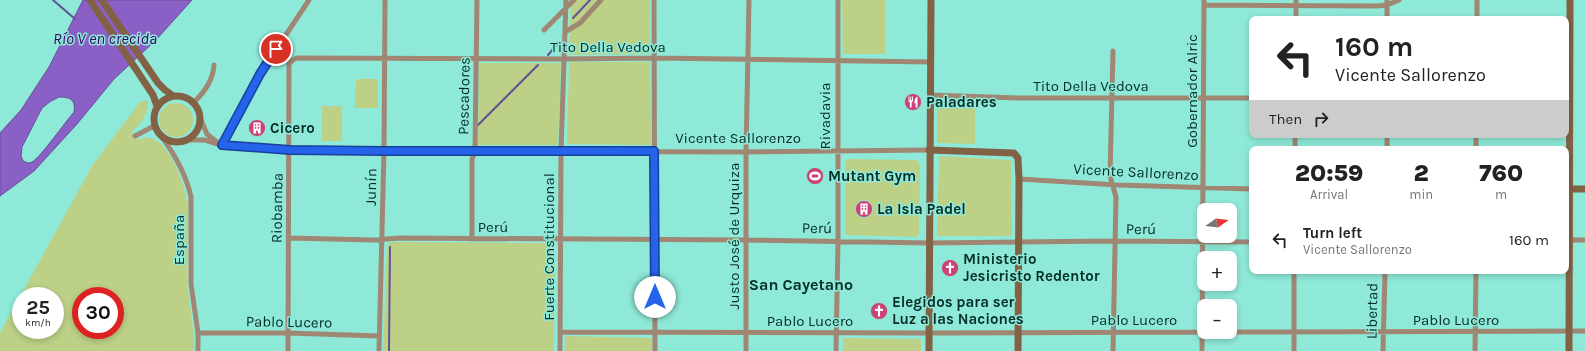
<!DOCTYPE html>
<meta charset="utf-8">
<style>
:root{--surface:#fff;--page:#f2f2f2;--text:#222;--muted:#767676}
body{margin:0;font-family:Karla,sans-serif;background:var(--page);color:var(--text);height:100vh;display:flex;flex-direction:column;font-size:15px;white-space:nowrap}
*{box-sizing:border-box;margin:0}
p{font-size:13px;color:var(--muted)}
.icon{flex:none;width:22px;height:22px;fill:none;stroke:currentColor;stroke-width:2;stroke-linecap:round;stroke-linejoin:round}
.map{position:relative;flex:1;overflow:hidden}
.drawer{position:absolute;left:1249px;top:146px;width:320px;height:128px;display:flex;flex-direction:column;background:var(--surface);border-radius:8px;box-shadow:0 2px 6px #0003}
.drawer>*{flex:none}
.hud{position:absolute;left:1249px;top:16px;width:320px;height:122px;border-radius:8px;box-shadow:0 2px 6px #0003;background:#fff;color:var(--text);overflow:hidden}
.needle{width:26px;rotate:76deg}
.buttons{position:absolute;left:1197px;top:203px;display:grid;gap:8px}
.buttons a{display:grid;place-items:center;width:40px;height:40px;border-radius:8px;background:var(--surface);box-shadow:0 2px 6px #0003;font-size:20px}
.speed{position:absolute;left:12px;top:287px;display:flex;gap:8px;font-size:20px;font-weight:700;text-align:center}
.speed>*{display:grid;place-content:center;width:52px;height:52px;border-radius:50%;background:var(--surface);box-shadow:0 2px 6px #0003;line-height:1}
.speed small{font-size:10px;font-weight:400}
.speed .limit{border:6px solid #d22;background:#fff;color:#111}
.pin{position:absolute;display:grid;place-items:center;width:34px;height:34px;color:#fff;margin:-17px;border:2px solid #fff;border-radius:50%;box-shadow:0 1px 4px #0007}
.me{position:absolute;width:44px;margin:-22px;rotate:0deg;stroke-linejoin:round;filter:drop-shadow(0 0 3px #0008)}
.turn{display:flex;align-items:center;gap:14px;height:84px;padding:0 20px;font-size:18px}
.turn .icon{width:52px;height:52px;stroke-width:2.5}
.turn b{display:block;font-size:28px;line-height:34px}
.then{display:flex;align-items:center;height:38px;padding:0 20px;background:#0003;gap:8px;font-size:15px}
.eta{display:flex;justify-content:space-evenly;align-items:center;height:68px;text-align:center}
.eta b{font-size:24px;font-weight:800;line-height:28px}
ul{padding:0;list-style:none}
li{display:flex;align-items:center;gap:12px;height:52px;padding:0 20px}
li div{flex:1}
li b{display:block;font-size:15px}
li em{font-style:normal}
.map>svg:first-child{display:block}
.green{fill:#bcd086;fill-rule:evenodd}
.water{fill:#8b60c6;stroke:#635197;fill-rule:evenodd}
.lines{fill:none;stroke-linecap:round;stroke-linejoin:round}
.stream{stroke:#635197;stroke-width:2}
.street{stroke:#9f8774;stroke-width:5}
.secondary{stroke:#836144;stroke-width:7}
.route-casing{stroke:#184099;stroke-width:10}
.route{stroke:#2563eb;stroke-width:7}
.labels{text-anchor:middle;stroke-width:3;stroke-linejoin:round;paint-order:stroke}
.street-label{font-size:15px;fill:#052e28;stroke:#8fe9d8}
.poi-label{font-size:15px;font-weight:bold;fill:#052e28;stroke:#8fe9d8;text-anchor:start}
.water-label{font-size:16px;font-style:italic;fill:#390265;stroke:#8fe9d8}
.neighbourhood-label{font-size:16px;font-weight:bold;fill:#052e28;stroke:#8fe9d8}
</style>
<div class="map">
<svg width="1585" height="351" viewBox="0 0 1585 351">
<rect width="100%" height="100%" fill="#8fe9d8"/>
<!-- green -->
<path class="green" d="M571,0H650V54L569,55Z
M842,0H885V54H843Z
M569,62H650L651,145L567,144Z
M479,63H561L558,145H478Z
M356,79H378V108H355Z
M148,100C148,114 143,122 132,131L138,140C142,138 146,137 150,138C171,142 185,187 188,205L187,283L194,335V351H0V333L92,166L140,102ZM21,296H55V330H21ZM81,296H115V330H81Z
M159 120a17 17 0 1 1 34 0a17 17 0 1 1-34 0Z
M937,103H975V144L937,143Z
M322,106H342V141H322Z
M939,156L1011,160L1012,236H937Z
M848,159L917,160L920,164L919,234L916,237L847,235L845,233V162Z
M391,242L555,243L554,351H383L387,246Z
M565,336L652,338V351H565Z
M843,338L921,339V351H843Z"/>
<!-- water -->
<path class="water" d="M83,0H192L155,41L114,79L77,124L34,171L0,196V133L21,110L49,67ZM59,97C71,97 76,100 74,112C66,121 40,158 32,162C29,164 26,162 23,161L21,156L22,147L42,108L51,101Z"/>
<g class="lines">
<!-- stream -->
<path class="stream" d="M53,0L75,19
M573,18L590,0
M548,55L559,42
M477,126L538,65
M389,351L390,247"/>
<!-- street -->
<path class="street" d="M654,0L655,351
M1204,5L1377,6L1387,5L1399,0
M1296,19V0
M1387,19V0
M1477,19V0
M544,30L574,0
M565,32L580,23L601,0
M930,95L1018,98H1252
M193,103C204,93 213,80 214,65
M200,118L207,134L217,142
M135,136L154,126
M162,137C175,155 186,174 191,197V284L198,333V351
M186,140H205L221,145L290,150L384,151L746,152L929,150
M221,145L260,74L309,0
M1295,149V135
M1387,149V135
M1476,149V135
M1019,179L1118,185L1252,189
M289,238L373,240L400,238L746,240L929,243L1114,241L1252,242
M472,239V159L475,151L477,0
M1570,240H1585
M560,332L929,333L1204,332
M1230,332L1585,331
M198,333H288L379,336
M288,351L289,64L293,60L297,58L565,59L654,58L930,62
M379,351L384,151L385,0
M560,351L561,151L566,0
M746,351V152L749,0
M836,351L838,241V0
M1113,351L1116,197L1110,176L1113,51
M1202,351L1204,0
M1294,351V271
M1383,351L1385,271
M1475,351L1476,271"/>
<!-- secondary -->
<path class="secondary" d="M90,0L153,95L157,106
M102,0L158,83L165,90L172,95
M154 119a23 23 0 1 1 46 0a23 23 0 1 1-46 0Z
M929,150L1014,153L1018,158L1019,179L1018,351
M1571,189H1585
M929,351L931,0
M1569,351L1570,0"/>
</g>
<g class="lines">
<!-- route casing -->
<g class="route-casing">
<path id="route" d="M276,49L260,74L222,145L290,150L384,151H654L655,297"/>
</g>
<!-- route -->
<use href="#route" class="route"/>
</g>
<!-- icons -->
<defs>
<g id="restaurant-disc" transform="scale(0.9)"><circle r="9.5" fill="#cc4176" stroke="#8fe9d8"/><path d="M-5-6h1v4h1v-4h1v4h1v-4h1v5L-1.5 .5V6h-2V.5L-5-1ZM5-6V6H3V1.5H1.5Q1.5-4 5-6Z" fill="#fff"/></g>
<g id="building-disc" transform="scale(0.9)"><circle r="9.5" fill="#cc4176" stroke="#8fe9d8"/><path d="M-4-6H4V6H1V3H-1V6H-4ZM-2.5-4.3h1.7v1.8h-1.7ZM.8-4.3h1.7v1.8H.8ZM-2.5-1h1.7V.8h-1.7ZM.8-1h1.7V.8H.8Z" fill="#fff"/></g>
<g id="stadium-disc" transform="scale(0.9)"><circle r="9.5" fill="#cc4176" stroke="#8fe9d8"/><path d="M0-5a6.5 5 0 1 0 0 10a6.5 5 0 1 0 0-10ZM-3.5-1.8h7v3.6h-7Z" fill="#fff"/></g>
<g id="church-disc" transform="scale(0.9)"><circle r="9.5" fill="#cc4176" stroke="#8fe9d8"/><path d="M-1.2-6h2.4v3.5h3.3v2.4h-3.3V6h-2.4V-.1h-3.3v-2.4h3.3Z" fill="#fff"/></g>
</defs>
<g fill-rule="evenodd">
<use href="#restaurant-disc" x="913" y="102"/>
<use href="#building-disc" x="257" y="128"/>
<use href="#stadium-disc" x="815" y="176"/>
<use href="#building-disc" x="864" y="209"/>
<use href="#church-disc" x="950" y="268"/>
<use href="#church-disc" x="879" y="311"/>
</g>
<g class="labels">
<!-- street labels -->
<g class="street-label">
<text x="608" y="52">Tito Della Vedova</text>
<text x="1091" y="91">Tito Della Vedova</text>
<text transform="translate(1192 91) rotate(-90)" y="5">Gobernador Alric</text>
<text transform="translate(464 96) rotate(-89)" y="5">Pescadores</text>
<text transform="translate(825 116) rotate(-90)" y="5">Rivadavia</text>
<text x="738" y="143">Vicente Sallorenzo</text>
<text transform="translate(1136 172) rotate(3)" y="5">Vicente Sallorenzo</text>
<text transform="translate(371 187) rotate(-89)" y="5">Junín</text>
<text transform="translate(277 208) rotate(-89)" y="5">Riobamba</text>
<text x="493" y="232">Perú</text>
<text transform="translate(817 228) rotate(1)" y="5">Perú</text>
<text transform="translate(1141 229) rotate(1)" y="5">Perú</text>
<text transform="translate(734 236) rotate(-90)" y="5">Justo José de Urquiza</text>
<text transform="translate(179 240) rotate(-90)" y="5">España</text>
<text transform="translate(549 247) rotate(-90)" y="5">Fuerte Constitucional</text>
<text transform="translate(1372 311) rotate(-89)" y="5">Libertad</text>
<text x="1134" y="325">Pablo Lucero</text>
<text x="1456" y="325">Pablo Lucero</text>
<text x="810" y="326">Pablo Lucero</text>
<text transform="translate(289 322) rotate(1)" y="5">Pablo Lucero</text>
</g>
<!-- poi labels -->
<g class="poi-label">
<text x="926" y="107">Paladares</text>
<text x="270" y="133">Cicero</text>
<text x="828" y="181">Mutant Gym</text>
<text x="877" y="214">La Isla Padel</text>
<text x="963" y="264">Ministerio<tspan x="963" dy="17">Jesicristo Redentor</tspan></text>
<text x="892" y="307">Elegidos para ser<tspan x="892" dy="17">Luz a las Naciones</tspan></text>
</g>
<!-- water labels -->
<g class="water-label">
<text x="105" y="44">Río V en crecida</text>
</g>
<!-- neighbourhood labels -->
<g class="neighbourhood-label">
<text x="801" y="290">San Cayetano</text>
</g>
</g>
</svg>
<div class="buttons">
<a><svg class="needle" viewBox="-14 -14 28 28"><path d="M0-13l5 13h-10z" fill="#e53935"/><path d="M0 13l5-13h-10z" fill="#767676"/></svg></a>
<a>+</a>
<a>−</a>
</div>
<div class="speed"><div>25<small>km/h</small></div><div class="limit">30</div></div>
<div class="pin" style="left:276px;top:49px;background:#d93025"><svg class="icon" aria-label="arrive" viewBox="0 0 24 24"><path d="M6 21V4h12l-3 4 3 4H6"/></svg></div>
<svg class="me" style="left:655px;top:297px" viewBox="-20 -20 40 40"><circle r="19" fill="#fff"/><path d="M0-13L10 11 0 6-10 11z" fill="#2563eb"/></svg>
<div class="hud">
<div class="turn"><svg class="icon" aria-label="left" viewBox="0 0 24 24"><path d="M17 20v-9H6M10 6l-5 5 5 5"/></svg><div><b>160 m</b>Vicente Sallorenzo</div></div>
<div class="then">Then<svg class="icon" aria-label="right" viewBox="0 0 24 24"><path d="M7 20v-9h11M14 6l5 5-5 5"/></svg></div>
</div>
<section class="drawer">
<div class="eta">
<div><b>20:59</b><p>Arrival</p></div>
<div><b>2</b><p>min</p></div>
<div><b>760</b><p>m</p></div>
</div>
<ul>
<li><svg class="icon" aria-label="left" viewBox="0 0 24 24"><path d="M17 20v-9H6M10 6l-5 5 5 5"/></svg><div><b>Turn left</b><p>Vicente Sallorenzo</p></div><em>160 m</em></li>
</ul>
</section>
</div>
